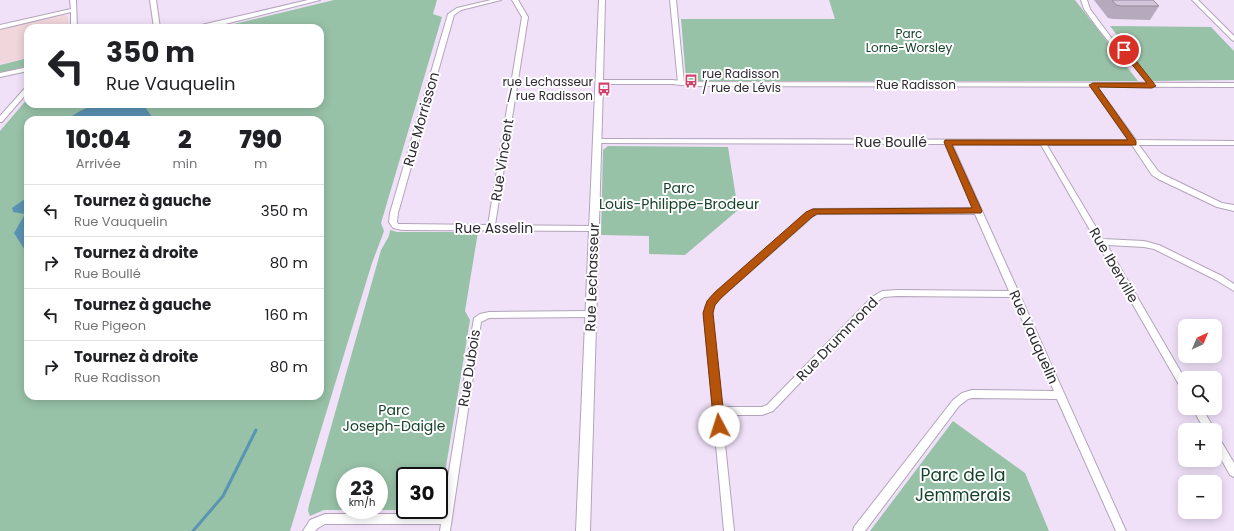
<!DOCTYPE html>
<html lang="fr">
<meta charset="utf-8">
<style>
:root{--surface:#fff;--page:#f6f6f6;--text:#202124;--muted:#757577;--line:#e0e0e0}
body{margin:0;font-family:Poppins,sans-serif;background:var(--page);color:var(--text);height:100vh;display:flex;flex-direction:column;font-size:15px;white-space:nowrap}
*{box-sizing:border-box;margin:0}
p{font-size:13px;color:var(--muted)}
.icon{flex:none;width:22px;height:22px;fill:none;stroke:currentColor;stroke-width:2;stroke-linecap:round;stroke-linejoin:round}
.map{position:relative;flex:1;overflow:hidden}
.panel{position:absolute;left:24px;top:116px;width:300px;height:284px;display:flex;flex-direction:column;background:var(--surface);border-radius:12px;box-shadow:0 2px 10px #0003}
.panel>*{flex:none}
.hud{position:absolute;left:24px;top:24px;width:300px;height:84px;border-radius:12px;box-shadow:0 2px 10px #0003;background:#fff;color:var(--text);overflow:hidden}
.needle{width:26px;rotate:44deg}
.buttons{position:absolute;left:1178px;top:319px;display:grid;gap:8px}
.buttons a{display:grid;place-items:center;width:44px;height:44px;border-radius:8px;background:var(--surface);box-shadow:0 2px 10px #0003;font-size:20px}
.speed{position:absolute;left:336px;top:467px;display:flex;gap:8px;font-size:20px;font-weight:700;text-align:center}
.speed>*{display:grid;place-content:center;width:52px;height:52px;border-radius:50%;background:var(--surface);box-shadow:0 2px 10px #0003;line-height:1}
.speed small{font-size:10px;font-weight:400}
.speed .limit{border:2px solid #111;border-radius:6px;background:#fff;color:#111}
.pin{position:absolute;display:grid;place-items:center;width:34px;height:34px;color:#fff;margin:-17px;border:2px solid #fff;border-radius:50%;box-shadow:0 1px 4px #0007}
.me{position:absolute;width:44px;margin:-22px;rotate:355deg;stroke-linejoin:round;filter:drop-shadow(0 0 3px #0008)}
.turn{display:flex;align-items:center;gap:14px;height:84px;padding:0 16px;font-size:18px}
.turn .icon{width:52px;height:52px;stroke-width:2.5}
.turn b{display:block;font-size:28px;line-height:34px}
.eta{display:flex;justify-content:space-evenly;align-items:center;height:68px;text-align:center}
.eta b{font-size:24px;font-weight:800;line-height:28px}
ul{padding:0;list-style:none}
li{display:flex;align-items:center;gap:12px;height:52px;padding:0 16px;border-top:1px solid var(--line)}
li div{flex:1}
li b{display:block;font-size:15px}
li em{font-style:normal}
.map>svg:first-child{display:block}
.commercial{fill:#f1d6db}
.green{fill:#98c2a8;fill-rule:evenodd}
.water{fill:#5b93b3}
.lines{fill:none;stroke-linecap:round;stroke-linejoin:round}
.stream{stroke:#5b93b3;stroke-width:3}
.minor-casing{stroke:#b2a4ba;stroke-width:2}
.tertiary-casing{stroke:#b2a4ba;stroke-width:2}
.minor{fill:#fff;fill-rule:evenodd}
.tertiary{fill:#fff;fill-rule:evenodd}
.wall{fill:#b6a9bd}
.building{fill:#d4c5dc;stroke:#948a9a}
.route{fill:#b45309;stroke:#753606}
.labels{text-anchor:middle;stroke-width:4;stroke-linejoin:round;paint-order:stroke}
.far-park-label{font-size:12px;fill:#16422a;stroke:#fff}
.far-poi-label{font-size:12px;fill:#2e2932;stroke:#fff;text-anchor:start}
.far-street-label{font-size:12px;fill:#2e2932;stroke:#fff}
.street-label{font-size:14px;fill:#2e2932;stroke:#fff}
.park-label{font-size:14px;fill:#16422a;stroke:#fff}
.near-park-label{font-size:17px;fill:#16422a;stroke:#fff}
</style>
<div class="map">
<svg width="1234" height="531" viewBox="0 0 1234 531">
<rect width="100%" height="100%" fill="#f0e1f9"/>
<!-- commercial -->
<path class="commercial" d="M63,15L68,16L69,28H28V58L0,64V29Z"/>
<!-- green -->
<path class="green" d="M334,0H437L433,14L442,17L381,223L384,231L383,234L372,263L290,531H0V131L28,98V104H320V28H217ZM28,120H320V396H28Z
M829,0H1075L1138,81H691L686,79L681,19H835Z
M1110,26L1211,27L1234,51V80L1152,81Z
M28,58V66L0,73V65Z
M608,146L728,147L738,210L685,255L649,254V236L601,235L603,150Z
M390,230L397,232H478L465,311L470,320L442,491L444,501L439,508V476H405V510H436H324L310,516L308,511L309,505L381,250L389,236ZM345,476H379V510H345Z
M953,421L1025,473L1049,531H870Z"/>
<!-- water -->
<path class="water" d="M95,104H147L145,107L154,120H75L72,116L80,111Z
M28,197V255L14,233L25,214L13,212L12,208Z"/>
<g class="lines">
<!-- stream -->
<path class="stream" d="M193,531L223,496L256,430"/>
<!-- minor casing -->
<g class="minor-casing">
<path id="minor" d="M70,0H76L77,28H71V12L0,29V25L71,9Z
M150,0H156L160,28H154Z
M491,0H501L461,10L454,15L398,213L397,222L398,224H402L488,225L522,17L512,0H518L528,17L495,225L593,226L596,227L597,229L596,231L402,230L393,228L389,222L390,213L448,14L457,8Z
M670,0H676L684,83L681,85L678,83Z
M1081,0H1087L1090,9L1113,40L1126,49L1154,84V86H1150L1122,51L1109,42L1097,27L1084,9Z
M1192,0H1198L1234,36V41L1232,40Z
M1093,83L1095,84L1136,140L1234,141V145H1139L1158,171L1164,175L1222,203L1234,205V211L1217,207L1158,179L1152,175L1132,145H1047L1103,239L1144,241L1159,245L1222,276L1234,284V291L1216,280L1154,249L1144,247L1107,245L1185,379V391L1182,390L1041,145L952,144L1126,531H1116L1057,399L972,398L968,399L959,406L865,531H853L854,527L953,400L962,393L972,390L1054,391L1012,297L897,296L884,297L878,301L773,411L762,415H722L734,531H724L704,316L705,307L711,297L806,213L813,209L973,208L945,144L597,143H595L594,141L595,139L1128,140L1090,85ZM817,214H975L1009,291L897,290L882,291L872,297L767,405L762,407H722L712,316L713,308L717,301L812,217Z
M28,86V92L2,122H0V116L26,87Z
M591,311L594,312L595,314L594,316L591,317L489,318L481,322L450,531H440L441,524H325L318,528L315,531H303L310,520L325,514H442L474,318L480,314L489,312Z
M1192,408H1202L1215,430H1205Z
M1215,434L1218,436L1234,463V477L1230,475L1215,448Z"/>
</g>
<!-- tertiary casing -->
<g class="tertiary-casing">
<path id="tertiary" d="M308,0H320L209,28H196L197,26Z
M599,0H605L603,80H672L691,82L1234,83V87L691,86L672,84H603L590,531H576Z
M28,67V71L0,77V73Z"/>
</g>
<!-- minor -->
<use href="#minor" class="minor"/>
<!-- tertiary -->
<use href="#tertiary" class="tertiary"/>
</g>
<!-- wall -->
<path class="wall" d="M1094,0H1153L1159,6L1150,20L1113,19L1108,18Z"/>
<!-- building -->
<path class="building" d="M1112,0H1153L1159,6H1121L1116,5Z"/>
<!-- route -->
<path class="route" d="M1121,48H1126L1156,86L1152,88L1098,87L1136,141V145H952L982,211L981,213L817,214L812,217L722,297L715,305L713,313L725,426L723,429L719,431L715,429L714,426L703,313L707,301L715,292L806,212L813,209L972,208L944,142L945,140H1128L1089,85L1093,83H1147L1121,51Z"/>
<!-- icons -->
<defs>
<g id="bus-bare" transform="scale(1.08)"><path d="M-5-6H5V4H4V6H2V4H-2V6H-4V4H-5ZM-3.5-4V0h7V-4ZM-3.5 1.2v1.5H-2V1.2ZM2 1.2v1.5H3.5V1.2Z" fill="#d0426d" stroke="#fff" stroke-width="2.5" paint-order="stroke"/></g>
</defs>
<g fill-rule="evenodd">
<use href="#bus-bare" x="691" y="81"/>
<use href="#bus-bare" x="604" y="89"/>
</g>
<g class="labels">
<!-- far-park labels -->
<g class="far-park-label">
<text x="909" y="38">Parc<tspan x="909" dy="14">Lorne-Worsley</tspan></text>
</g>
<!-- far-poi labels -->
<g class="far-poi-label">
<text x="702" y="78">rue Radisson<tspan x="702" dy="14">/ rue de Lévis</tspan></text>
<text x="593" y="86" text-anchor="end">rue Lechasseur<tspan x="593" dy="14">/ rue Radisson</tspan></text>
</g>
<!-- far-street labels -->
<g class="far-street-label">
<text x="916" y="89">Rue Radisson</text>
</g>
<!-- street labels -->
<g class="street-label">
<text transform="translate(421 119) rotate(-74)" y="5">Rue Morrisson</text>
<text x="891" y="147">Rue Boullé</text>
<text transform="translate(502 160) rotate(-81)" y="5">Rue Vincent</text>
<text x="494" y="233">Rue Asselin</text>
<text transform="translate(1114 265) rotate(60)" y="5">Rue Iberville</text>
<text transform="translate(592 277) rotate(-88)" y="5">Rue Lechasseur</text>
<text transform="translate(1034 337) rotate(66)" y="5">Rue Vauquelin</text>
<text transform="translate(837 339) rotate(-46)" y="5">Rue Drummond</text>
<text transform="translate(469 368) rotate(-81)" y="5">Rue Dubois</text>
</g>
<!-- park labels -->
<g class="park-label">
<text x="679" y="193">Parc<tspan x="679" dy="16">Louis-Philippe-Brodeur</tspan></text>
<text x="394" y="415">Parc<tspan x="394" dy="16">Joseph-Daigle</tspan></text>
</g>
<!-- near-park labels -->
<g class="near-park-label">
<text x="963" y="481">Parc de la<tspan x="963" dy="20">Jemmerais</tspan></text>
</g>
</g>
</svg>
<div class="buttons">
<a><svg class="needle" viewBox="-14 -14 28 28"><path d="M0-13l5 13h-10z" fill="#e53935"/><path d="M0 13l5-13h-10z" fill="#757577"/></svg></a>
<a><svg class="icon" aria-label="search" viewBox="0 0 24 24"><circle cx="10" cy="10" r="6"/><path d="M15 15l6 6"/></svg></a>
<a>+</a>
<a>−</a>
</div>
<div class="speed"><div>23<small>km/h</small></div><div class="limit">30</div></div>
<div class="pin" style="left:1124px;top:50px;background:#d93025"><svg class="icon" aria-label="arrive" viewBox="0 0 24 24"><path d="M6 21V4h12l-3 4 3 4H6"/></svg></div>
<svg class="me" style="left:719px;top:426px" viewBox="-20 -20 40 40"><circle r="19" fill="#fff"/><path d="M0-13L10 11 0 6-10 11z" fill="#b45309"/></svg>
<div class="hud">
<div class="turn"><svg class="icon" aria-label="left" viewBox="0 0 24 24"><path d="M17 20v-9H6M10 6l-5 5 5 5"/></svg><div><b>350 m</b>Rue Vauquelin</div></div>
</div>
<section class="panel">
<div class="eta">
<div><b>10:04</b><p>Arrivée</p></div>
<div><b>2</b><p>min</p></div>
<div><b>790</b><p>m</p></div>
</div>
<ul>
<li><svg class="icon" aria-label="left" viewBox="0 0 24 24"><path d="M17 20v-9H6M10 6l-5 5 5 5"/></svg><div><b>Tournez à gauche</b><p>Rue Vauquelin</p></div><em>350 m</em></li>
<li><svg class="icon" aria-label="right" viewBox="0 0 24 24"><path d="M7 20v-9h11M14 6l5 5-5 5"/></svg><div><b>Tournez à droite</b><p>Rue Boullé</p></div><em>80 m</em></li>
<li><svg class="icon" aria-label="left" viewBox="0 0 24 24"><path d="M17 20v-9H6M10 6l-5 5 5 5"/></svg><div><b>Tournez à gauche</b><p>Rue Pigeon</p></div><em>160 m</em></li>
<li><svg class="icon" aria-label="right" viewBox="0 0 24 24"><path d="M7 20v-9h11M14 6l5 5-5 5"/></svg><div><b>Tournez à droite</b><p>Rue Radisson</p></div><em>80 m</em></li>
</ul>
</section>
</div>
